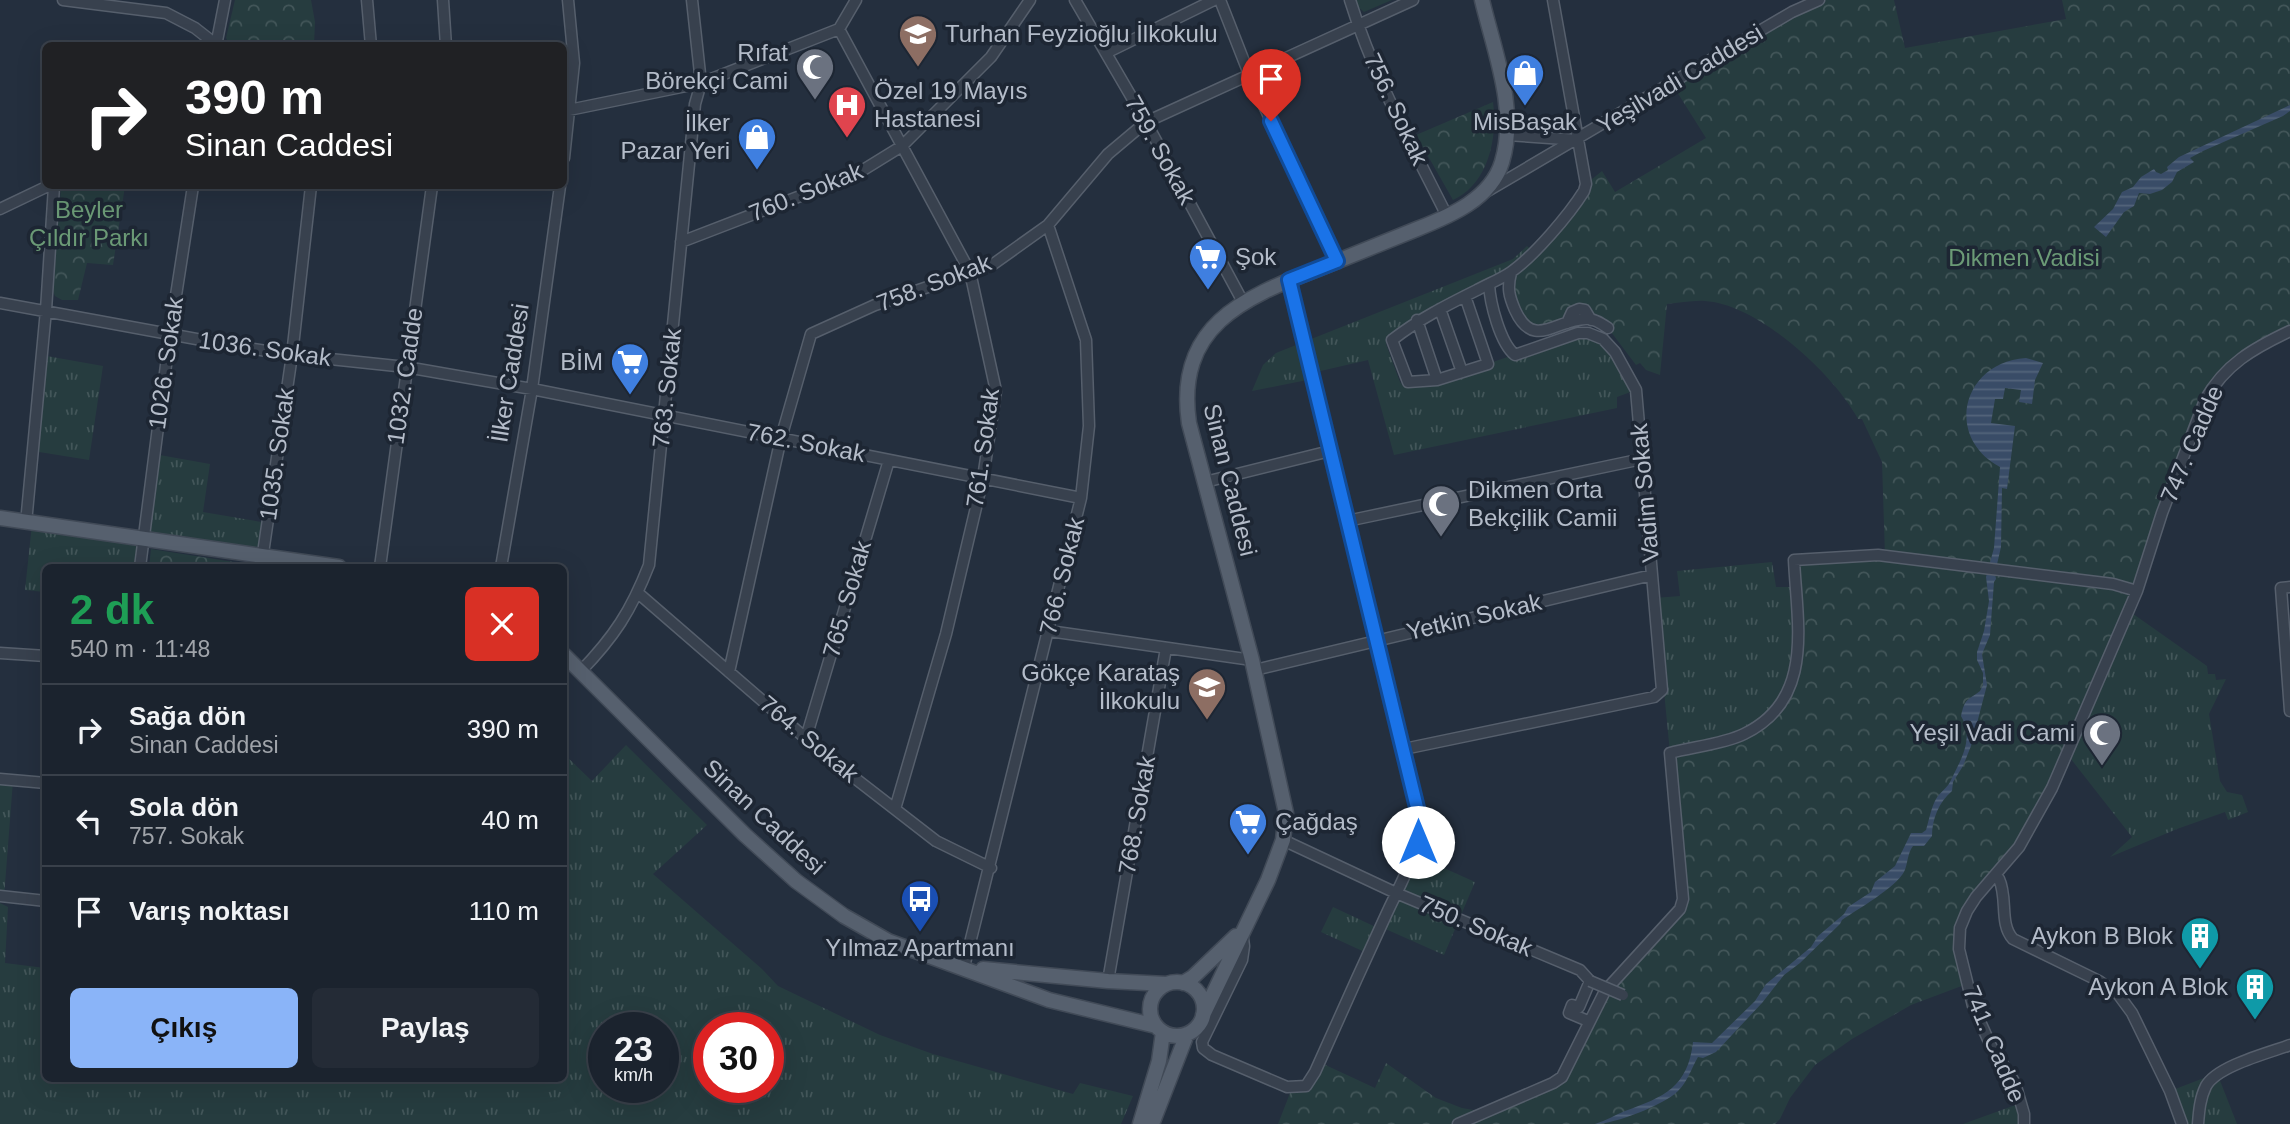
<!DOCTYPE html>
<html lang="tr">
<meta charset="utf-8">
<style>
:root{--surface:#1b232e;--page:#242b36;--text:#f1f3f6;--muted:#a0a4aa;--line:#39404a;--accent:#8ab4f8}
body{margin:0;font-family:Arial,sans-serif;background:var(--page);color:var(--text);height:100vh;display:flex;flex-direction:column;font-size:26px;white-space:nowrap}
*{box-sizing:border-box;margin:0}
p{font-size:23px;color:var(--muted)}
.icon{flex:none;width:38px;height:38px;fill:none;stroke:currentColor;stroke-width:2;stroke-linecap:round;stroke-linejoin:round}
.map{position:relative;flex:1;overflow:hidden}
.side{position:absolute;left:42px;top:564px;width:525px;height:518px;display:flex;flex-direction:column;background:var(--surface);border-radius:10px;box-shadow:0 7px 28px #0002,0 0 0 2px var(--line)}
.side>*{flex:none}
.banner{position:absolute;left:42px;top:42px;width:525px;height:147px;border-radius:10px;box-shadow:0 7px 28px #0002,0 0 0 2px var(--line);background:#202124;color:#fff;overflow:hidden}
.speed{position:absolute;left:588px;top:1012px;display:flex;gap:14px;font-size:35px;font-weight:700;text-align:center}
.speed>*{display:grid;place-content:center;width:91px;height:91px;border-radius:50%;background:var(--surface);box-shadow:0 7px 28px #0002,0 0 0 2px var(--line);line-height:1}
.speed small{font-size:18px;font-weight:400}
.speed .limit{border:10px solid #d22;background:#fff;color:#111}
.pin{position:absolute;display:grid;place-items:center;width:60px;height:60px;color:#fff;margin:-72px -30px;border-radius:50% 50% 50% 0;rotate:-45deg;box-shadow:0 0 7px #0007}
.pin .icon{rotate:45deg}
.me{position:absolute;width:77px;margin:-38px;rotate:0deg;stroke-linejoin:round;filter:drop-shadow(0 0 5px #0008)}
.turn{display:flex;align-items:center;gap:24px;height:147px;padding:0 28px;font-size:32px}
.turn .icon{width:91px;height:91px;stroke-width:2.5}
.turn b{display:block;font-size:49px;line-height:60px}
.round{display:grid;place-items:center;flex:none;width:74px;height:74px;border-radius:10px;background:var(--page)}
.headline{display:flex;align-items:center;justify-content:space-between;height:119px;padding:0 28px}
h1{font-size:42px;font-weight:700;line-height:52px;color:#1e9e55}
.button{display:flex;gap:14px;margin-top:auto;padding:14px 28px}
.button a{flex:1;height:80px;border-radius:10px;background:var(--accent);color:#111;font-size:28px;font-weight:700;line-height:80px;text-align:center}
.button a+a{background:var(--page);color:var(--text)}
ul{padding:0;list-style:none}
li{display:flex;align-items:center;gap:21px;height:91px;padding:0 28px;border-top:2px solid var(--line)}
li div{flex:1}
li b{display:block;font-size:26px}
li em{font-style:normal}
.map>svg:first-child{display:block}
.grass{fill:url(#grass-tufts);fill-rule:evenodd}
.park{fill:url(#park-crowns)}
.garden{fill:#263c3f}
.water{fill:url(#water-rules)}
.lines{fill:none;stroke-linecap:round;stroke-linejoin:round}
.minor-casing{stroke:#565f6c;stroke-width:13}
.major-casing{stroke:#414a57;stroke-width:17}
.minor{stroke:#38414e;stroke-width:10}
.major{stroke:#56606e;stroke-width:14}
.minor-bridge-casing{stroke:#565f6c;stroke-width:13;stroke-linecap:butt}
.minor-bridge{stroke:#38414e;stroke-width:10}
.route-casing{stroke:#114b97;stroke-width:18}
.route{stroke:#1a73e8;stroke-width:12}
.labels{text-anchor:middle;stroke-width:7;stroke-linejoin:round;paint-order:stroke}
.poi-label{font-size:24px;fill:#b4bcc9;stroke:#1d2633;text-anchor:end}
.street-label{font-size:24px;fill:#b4bcc9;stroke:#1d2633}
.park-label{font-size:24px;fill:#6b9a76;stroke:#1d2633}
</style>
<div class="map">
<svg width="2290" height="1124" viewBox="0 0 2290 1124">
<defs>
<pattern id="grass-tufts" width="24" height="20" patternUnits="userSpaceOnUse" patternTransform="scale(1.75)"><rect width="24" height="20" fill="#263c3f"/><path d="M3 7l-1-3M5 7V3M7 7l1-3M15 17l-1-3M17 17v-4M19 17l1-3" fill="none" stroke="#435659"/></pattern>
<pattern id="park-crowns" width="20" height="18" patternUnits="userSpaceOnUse" patternTransform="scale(1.75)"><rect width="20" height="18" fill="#263c3f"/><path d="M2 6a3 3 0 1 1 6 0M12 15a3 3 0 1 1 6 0" fill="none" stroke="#435659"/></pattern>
<pattern id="water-rules" width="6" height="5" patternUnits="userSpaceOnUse" patternTransform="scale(1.75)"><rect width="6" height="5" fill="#394c67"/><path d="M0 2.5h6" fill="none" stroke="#53647b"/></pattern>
</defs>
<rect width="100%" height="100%" fill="#242f3e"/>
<!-- grass -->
<path class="grass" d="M1527,246L1534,252L1511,273L1388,336L1386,344L1400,382L1404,387H1419L1578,333L1603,339L1636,390L1617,397V408L1394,455L1368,360L1312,373V379L1252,391L1263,365L1276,353L1513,259Z
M41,355L103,366L89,460L33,451Z
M154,454L210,464L203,512L267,523L262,556L142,540L140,567H46L45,592L25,590L32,524L142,540Z
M1772,562L1776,587H1795L1799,656L1789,691L1742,735L1670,753L1655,598L1680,596L1677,571Z
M2129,611L2207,666L2208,674H2215L2216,680L2226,679L2209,714L2220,781L2227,792L2242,795L2248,812L2228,820L2225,812L2177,829L2110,857L2132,837L2067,754Z
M626,745L707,825L653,874L762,969L778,986L880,1035L933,1054L1073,1094L1080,1083L1133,1096L1121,1124H0V903L8,907L5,963L45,968L46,1078H564V754L592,781ZM604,1027H663V1087H604ZM709,1027H768V1087H709Z
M0,779L13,780L4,898L0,896Z
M1413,854L1475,882L1444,955L1381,927Z
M1333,907L1380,929L1369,954L1321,932Z
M2217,1073L2237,1124H2182L2170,1091Z
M2021,1103L2024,1124H1963Z"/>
<!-- park -->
<path class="park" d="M235,0H311L315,22L314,45H230L226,38Z
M1819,0H1894L1905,48L2066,19L2062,0H2290V331L2260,345L2215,383L2137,591L2052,788L1999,874L1960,928L1967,984L1911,1005L1852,1039L1815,1065L1790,1098L1780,1119L1775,1124H1278L1292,1088H1298L1319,1062L1375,1088L1386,1063L1436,1098L1462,1108L1485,1112L1553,1083L1594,1008L1680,909L1670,753L1742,735L1763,723L1795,673L1794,560L1885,556L1882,462L1862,419H1858C1834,374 1758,304 1705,301C1693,300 1680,303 1667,304L1660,375L1646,370L1640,363L1636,365L1608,328L1597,321L1530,330L1508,284L1586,184L1602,171L1615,192L1706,138L1672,84Z
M1493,102C1498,138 1488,184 1453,200L1416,135Z
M61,186H125L113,265L87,263L78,300H62L55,296L53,291Z
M151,549L253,565V567H149Z"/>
<!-- garden -->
<path class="garden" d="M1356,0H1392L1364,12L1358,7Z"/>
<!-- water -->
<path class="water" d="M2290,105V111L2283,116L2203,151L2190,158L2194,162L2177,172L2172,182L2162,190L2150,194L2139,193L2134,206L2124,212L2106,237L2094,227L2113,209L2122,192L2133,187L2141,177L2154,169L2156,172L2161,174L2168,170L2167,167L2179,157Z
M2026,358L2043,363L2035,380L2032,404L2019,402L2021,390L2005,388L2003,399H1995L1991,423L2015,426L2007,489L2002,488L2001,547L1995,573L1996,579L1994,582L1990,635L1982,654L1987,685L1971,746L1963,766L1953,782L1952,791C1939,802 1932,819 1932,836L1924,846H1913C1907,854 1908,864 1904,872C1895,888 1858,909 1842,920L1840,924L1800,963L1784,975L1762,1003L1716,1052L1703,1058L1698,1057C1691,1069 1688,1081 1678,1091C1664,1105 1615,1124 1595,1124C1605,1121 1615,1115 1625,1111C1664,1097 1688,1087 1693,1042L1712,1043L1755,1001L1766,984L1811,947L1818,936L1844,914L1848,907L1871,892L1875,882L1895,866L1911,833H1922L1926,830C1929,820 1931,808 1936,799C1940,792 1947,788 1950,782C1960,761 1975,739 1961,716C1965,698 1967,701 1980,691L1983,685V673L1977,660V652L1984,631L1989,601L1986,577L1994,548L2000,467C1943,436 1963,362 2026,358Z"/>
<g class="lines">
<!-- minor casing -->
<g class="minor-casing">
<path id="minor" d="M63,0L166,13L195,28L218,46
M367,0L371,46
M443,0L446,46
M1075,0L1146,122L1243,302
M1220,0L1249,74L1337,261
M1350,0C1373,75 1412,146 1447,216
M839,29L970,272L996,391L983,478L946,634L895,809
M216,46L225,0
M1106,53L1214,0
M564,111L701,83L839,29L856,0
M1507,135L1578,140
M564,158L574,63L568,0
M1486,192L1792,12L1819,0
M0,209L48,186
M681,242L855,175L902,146L991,57L1030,0
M1511,273C1507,288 1509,296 1515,310C1534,352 1558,317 1588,319C1595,319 1602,324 1608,328
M1465,296L1488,364L1437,380L1408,382L1392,340C1419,319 1447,305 1477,290C1488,284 1501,279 1511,272C1534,256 1569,215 1584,191L1586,184L1553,0
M0,303L229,345L292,355L406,367L532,389L1081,498
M1440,309L1462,372
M1417,320L1437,380
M1567,323L1572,312L1579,309L1585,310L1591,320
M1205,482L1330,451
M1347,521L1642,459
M26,523L46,310L54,186
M140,567L170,334L193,186
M261,567L292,355L311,186
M380,567L432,186
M501,567L532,389L560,186
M2290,587L2281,588L2290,711
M638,593L825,755L936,841L991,868
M1049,631L1252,660
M0,653L46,656
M1255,670L1652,575
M580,672C614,637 631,611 649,565L695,104L701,83L692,0
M729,672L781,438L811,334L875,305L992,265L1048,225L1108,154L1146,122L1413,0
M806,738L889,460
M1404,749L1654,697L1662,690L1636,390L1615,352L1603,339L1588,333H1578L1515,355C1500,343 1490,303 1489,284
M0,779L46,783
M1283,840L1396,893L1580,970L1590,981L1579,1007L1572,1005L1569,1013L1588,1021
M1994,877L1999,879C2008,898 1999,924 2013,939L2099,981L2118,994L2132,1013L2170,1091L2182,1124
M0,896L46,901
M1242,931L1244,946L1242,960L1202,1042L1203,1048L1212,1055L1287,1087L1306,1086L1315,1072C1338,1020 1362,967 1386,915C1399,886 1420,852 1420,819L1404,749L1289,280
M964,967L1081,498L1089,426L1086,340L1048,225
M1108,981L1166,648
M1458,1124L1553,1083L1562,1077L1605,991L1680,909L1683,899L1670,753C1692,747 1724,744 1744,734C1815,700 1797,624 1794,560L1878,555L2113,584L2137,591
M2024,1124V1114L2015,1083L1991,1046L1973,1006L1959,949L1960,928L1967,911L1976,897L2019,847L2052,788L2137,591L2162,513L2205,400C2225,364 2254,348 2290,331
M2198,1124C2199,1111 2200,1098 2206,1086C2217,1066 2268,1053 2290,1045"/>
</g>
<!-- major casing -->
<g class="major-casing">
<path id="major" d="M0,518L339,567
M564,655L745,835L796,881L844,916L888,941L1049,1000L1156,1026
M983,969L1108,981L1166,984
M1150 1009a27 27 0 1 1 54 0a27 27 0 1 1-54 0Z
M1183,983L1193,977L1236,936
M1203,1015L1268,880L1283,840L1286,813L1252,660L1189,423C1175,327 1242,298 1318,269C1351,256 1384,242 1417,229C1450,216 1491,199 1502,162C1518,109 1494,51 1482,0
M1140,1124L1159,1061L1163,1032
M1152,1124L1187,1034"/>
</g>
<!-- minor -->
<use href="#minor" class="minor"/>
<!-- major -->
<use href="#major" class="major"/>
<!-- minor-bridge casing -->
<g class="minor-bridge-casing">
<path id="minor-bridge" d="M1590,981L1623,995"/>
</g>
<!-- minor-bridge -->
<use href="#minor-bridge" class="minor-bridge"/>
</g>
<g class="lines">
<!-- route casing -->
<g class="route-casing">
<path id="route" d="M1271,121L1337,261L1289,280L1420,820L1418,842"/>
</g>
<!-- route -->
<use href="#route" class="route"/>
</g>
<!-- icons -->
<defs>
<g id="school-pin" transform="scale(2.0125)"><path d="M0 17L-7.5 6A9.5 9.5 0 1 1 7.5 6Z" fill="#8d6e63" stroke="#1d2633"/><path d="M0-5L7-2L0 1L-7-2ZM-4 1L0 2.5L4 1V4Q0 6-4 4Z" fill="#fff"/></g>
<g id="mosque-pin" transform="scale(2.0125)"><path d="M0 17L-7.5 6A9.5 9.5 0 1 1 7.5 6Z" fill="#6b7280" stroke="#1d2633"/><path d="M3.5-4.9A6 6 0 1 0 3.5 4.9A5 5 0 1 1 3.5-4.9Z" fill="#fff"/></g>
<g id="shop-pin" transform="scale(2.0125)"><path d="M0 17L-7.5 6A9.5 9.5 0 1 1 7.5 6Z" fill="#3f7fe0" stroke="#1d2633"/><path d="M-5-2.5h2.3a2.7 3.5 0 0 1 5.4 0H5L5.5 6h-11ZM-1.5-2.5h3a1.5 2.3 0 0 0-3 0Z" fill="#fff"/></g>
<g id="hospital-pin" transform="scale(2.0125)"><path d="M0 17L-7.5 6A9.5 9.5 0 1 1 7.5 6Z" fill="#e0444e" stroke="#1d2633"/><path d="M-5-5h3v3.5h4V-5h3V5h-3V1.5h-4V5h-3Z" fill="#fff"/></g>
<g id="supermarket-pin" transform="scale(2.0125)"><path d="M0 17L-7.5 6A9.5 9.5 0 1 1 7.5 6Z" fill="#3f7fe0" stroke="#1d2633"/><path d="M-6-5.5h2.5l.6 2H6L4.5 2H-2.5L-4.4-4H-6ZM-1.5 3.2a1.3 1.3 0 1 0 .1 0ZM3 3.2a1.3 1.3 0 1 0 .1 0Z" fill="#fff"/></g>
<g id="bus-pin" transform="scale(2.0125)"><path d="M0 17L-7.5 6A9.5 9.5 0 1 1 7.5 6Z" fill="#1a4fb4" stroke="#1d2633"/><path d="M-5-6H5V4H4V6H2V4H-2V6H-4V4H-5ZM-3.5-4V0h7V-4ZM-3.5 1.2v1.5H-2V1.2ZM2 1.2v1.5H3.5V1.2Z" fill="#fff"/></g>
<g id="building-pin" transform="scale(2.0125)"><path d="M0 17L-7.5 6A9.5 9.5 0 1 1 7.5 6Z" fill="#0f9aa8" stroke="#1d2633"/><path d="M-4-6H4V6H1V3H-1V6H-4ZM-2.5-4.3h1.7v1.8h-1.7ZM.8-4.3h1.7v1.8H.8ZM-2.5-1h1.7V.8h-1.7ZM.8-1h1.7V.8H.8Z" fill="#fff"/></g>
</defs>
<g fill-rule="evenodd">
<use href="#school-pin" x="918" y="34"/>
<use href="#mosque-pin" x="815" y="67"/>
<use href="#shop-pin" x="1525" y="73"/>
<use href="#hospital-pin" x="847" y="105"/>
<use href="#shop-pin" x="757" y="137"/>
<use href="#supermarket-pin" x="1208" y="257"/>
<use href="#supermarket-pin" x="630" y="362"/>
<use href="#mosque-pin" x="1441" y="504"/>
<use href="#school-pin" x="1207" y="687"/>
<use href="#mosque-pin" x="2102" y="733"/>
<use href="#supermarket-pin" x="1248" y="822"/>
<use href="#bus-pin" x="920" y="899"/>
<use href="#building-pin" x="2200" y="936"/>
<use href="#building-pin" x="2255" y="987"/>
</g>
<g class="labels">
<!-- poi labels -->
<g class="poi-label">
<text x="945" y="42" text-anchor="start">Turhan Feyzioğlu İlkokulu</text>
<text x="788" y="61">Rıfat<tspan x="788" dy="28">Börekçi Cami</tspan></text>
<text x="874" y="99" text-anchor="start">Özel 19 Mayıs<tspan x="874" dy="28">Hastanesi</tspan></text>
<text x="1525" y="130" text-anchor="middle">MisBaşak</text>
<text x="730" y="131">İlker<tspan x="730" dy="28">Pazar Yeri</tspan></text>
<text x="1235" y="265" text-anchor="start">Şok</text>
<text x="603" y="370">BİM</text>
<text x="1468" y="498" text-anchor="start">Dikmen Orta<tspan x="1468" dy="28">Bekçilik Camii</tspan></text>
<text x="1180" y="681">Gökçe Karataş<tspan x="1180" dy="28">İlkokulu</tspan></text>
<text x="2075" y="741">Yeşil Vadi Cami</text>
<text x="1275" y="830" text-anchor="start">Çağdaş</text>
<text x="2173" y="944">Aykon B Blok</text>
<text x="920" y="956" text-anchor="middle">Yılmaz Apartmanı</text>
<text x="2228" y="995">Aykon A Blok</text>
</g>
<!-- street labels -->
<g class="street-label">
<text transform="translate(1680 79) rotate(-31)" y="8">Yeşilvadi Caddesi</text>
<text transform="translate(1396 109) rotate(65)" y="8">756. Sokak</text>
<text transform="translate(1160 150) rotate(61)" y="8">759. Sokak</text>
<text transform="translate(806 192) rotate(-22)" y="8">760. Sokak</text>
<text transform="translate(934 283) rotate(-21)" y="8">758. Sokak</text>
<text transform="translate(265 349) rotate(8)" y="8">1036. Sokak</text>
<text transform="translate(166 363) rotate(-82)" y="8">1026. Sokak</text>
<text transform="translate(510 373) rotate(-81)" y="8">İlker Caddesi</text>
<text transform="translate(405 376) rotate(-82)" y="8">1032. Cadde</text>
<text transform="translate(667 388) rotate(-84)" y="8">763. Sokak</text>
<text transform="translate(806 443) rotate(11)" y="8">762. Sokak</text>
<text transform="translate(2192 444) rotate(-67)" y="8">747. Cadde</text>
<text transform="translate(983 448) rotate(-82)" y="8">761. Sokak</text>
<text transform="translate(277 454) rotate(-82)" y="8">1035. Sokak</text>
<text transform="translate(1230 480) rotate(76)" y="8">Sinan Caddesi</text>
<text transform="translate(1645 493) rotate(-95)" y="8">Vadim Sokak</text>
<text transform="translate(1062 576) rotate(-76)" y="8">766. Sokak</text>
<text transform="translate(847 599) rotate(-74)" y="8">765. Sokak</text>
<text transform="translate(1474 617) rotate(-13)" y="8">Yetkin Sokak</text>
<text transform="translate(809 739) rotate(40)" y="8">764. Sokak</text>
<text transform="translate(1137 815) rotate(-80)" y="8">768. Sokak</text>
<text transform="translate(764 817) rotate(43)" y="8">Sinan Caddesi</text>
<text transform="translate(1476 926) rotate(23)" y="8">750. Sokak</text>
<text transform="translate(1994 1044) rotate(67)" y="8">741. Cadde</text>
</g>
<!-- park labels -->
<g class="park-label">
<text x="89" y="218">Beyler<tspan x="89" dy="28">Çıldır Parkı</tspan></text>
<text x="2024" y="266">Dikmen Vadisi</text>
</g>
</g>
</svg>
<div class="speed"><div>23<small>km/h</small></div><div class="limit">30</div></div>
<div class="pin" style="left:1271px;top:121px;background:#d93025"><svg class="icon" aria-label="arrive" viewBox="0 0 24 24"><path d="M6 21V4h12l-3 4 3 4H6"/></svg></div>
<svg class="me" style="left:1418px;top:842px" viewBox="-20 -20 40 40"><circle r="19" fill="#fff"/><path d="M0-13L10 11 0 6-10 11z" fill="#1a73e8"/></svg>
<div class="banner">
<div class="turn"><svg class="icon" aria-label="right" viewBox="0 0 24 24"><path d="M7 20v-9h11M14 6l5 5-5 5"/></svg><div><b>390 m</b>Sinan Caddesi</div></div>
</div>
<section class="side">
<div class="headline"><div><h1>2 dk</h1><p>540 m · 11:48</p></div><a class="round" style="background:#d93025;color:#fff"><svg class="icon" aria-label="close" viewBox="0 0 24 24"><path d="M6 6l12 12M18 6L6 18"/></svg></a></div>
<ul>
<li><svg class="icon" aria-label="right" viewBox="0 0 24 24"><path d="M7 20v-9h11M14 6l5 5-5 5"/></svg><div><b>Sağa dön</b><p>Sinan Caddesi</p></div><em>390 m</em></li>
<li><svg class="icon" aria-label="left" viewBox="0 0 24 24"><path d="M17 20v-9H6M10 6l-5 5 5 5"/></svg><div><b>Sola dön</b><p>757. Sokak</p></div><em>40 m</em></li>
<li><svg class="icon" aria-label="arrive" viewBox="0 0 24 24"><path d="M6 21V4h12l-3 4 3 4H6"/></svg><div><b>Varış noktası</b></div><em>110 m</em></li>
</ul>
<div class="button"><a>Çıkış</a><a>Paylaş</a></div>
</section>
</div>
